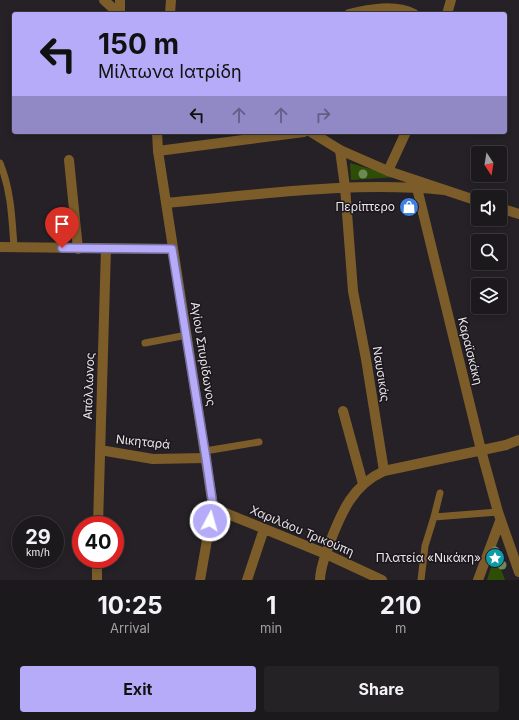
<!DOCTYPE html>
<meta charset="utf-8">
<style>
:root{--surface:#1c191c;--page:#252225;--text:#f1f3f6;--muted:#a0a0a3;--line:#3a383b;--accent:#b6abf8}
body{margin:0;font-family:Inter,sans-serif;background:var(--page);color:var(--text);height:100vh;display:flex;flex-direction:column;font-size:15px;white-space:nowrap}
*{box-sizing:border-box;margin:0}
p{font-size:13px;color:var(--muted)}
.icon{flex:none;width:22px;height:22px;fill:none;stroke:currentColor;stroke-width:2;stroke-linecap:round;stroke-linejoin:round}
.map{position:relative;height:580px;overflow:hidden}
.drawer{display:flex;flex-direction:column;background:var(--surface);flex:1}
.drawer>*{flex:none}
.hud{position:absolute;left:12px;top:12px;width:495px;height:122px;border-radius:4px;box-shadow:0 2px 6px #0003,0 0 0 1px var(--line);background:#b6abf8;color:#111;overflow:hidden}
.needle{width:26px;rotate:168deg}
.fabs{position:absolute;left:471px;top:146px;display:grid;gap:8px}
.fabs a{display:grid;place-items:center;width:36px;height:36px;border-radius:4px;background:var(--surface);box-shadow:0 2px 6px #0003,0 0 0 1px var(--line);font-size:20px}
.speed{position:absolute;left:12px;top:516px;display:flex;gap:8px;font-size:20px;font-weight:700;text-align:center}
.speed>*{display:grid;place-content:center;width:52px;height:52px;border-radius:50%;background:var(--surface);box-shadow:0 2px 6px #0003,0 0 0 1px var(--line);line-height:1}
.speed small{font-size:10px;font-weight:400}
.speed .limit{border:6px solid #d22;background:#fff;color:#111}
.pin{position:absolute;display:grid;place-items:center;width:34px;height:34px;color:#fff;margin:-41px -17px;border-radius:50% 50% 50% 0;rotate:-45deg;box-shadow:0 0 4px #0007}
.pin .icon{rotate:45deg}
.me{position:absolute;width:44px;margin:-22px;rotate:6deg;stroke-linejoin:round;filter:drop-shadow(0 0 3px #0008)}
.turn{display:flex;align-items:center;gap:14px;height:84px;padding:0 20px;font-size:18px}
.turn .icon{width:52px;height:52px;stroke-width:2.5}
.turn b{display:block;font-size:28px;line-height:34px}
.lanes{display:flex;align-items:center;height:38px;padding:0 20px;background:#0003;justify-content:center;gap:20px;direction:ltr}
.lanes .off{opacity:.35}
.eta{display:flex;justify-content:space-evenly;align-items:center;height:68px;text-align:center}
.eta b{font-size:24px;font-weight:700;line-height:28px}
.action{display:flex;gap:8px;margin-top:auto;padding:8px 20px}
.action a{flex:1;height:46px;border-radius:4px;background:var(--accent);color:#111;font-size:16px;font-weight:700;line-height:46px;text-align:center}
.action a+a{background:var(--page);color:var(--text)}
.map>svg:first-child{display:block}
.green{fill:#2e4e07}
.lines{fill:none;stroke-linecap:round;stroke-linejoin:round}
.service{stroke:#7c5d2a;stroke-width:7}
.minor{stroke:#7c5d2a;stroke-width:10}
.tertiary{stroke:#7c5d2a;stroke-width:10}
.tree{fill:#6e8a54}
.route-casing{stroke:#766fa1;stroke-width:10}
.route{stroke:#b6abf8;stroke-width:7}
.labels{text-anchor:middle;stroke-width:3;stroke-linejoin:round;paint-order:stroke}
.poi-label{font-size:12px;fill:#e9e6e9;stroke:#1c171d;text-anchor:end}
.street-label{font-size:12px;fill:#e9e6e9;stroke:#1c171d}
</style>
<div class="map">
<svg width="519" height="580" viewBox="0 0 519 580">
<rect width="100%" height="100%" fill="#252126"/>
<!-- green -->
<path class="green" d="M350,163L398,177L351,180Z
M495,554L505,580H487Z"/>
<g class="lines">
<!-- service -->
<path class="service" d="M0,163C11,190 12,218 14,247
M145,343L187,335
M205,451L259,442
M434,517L498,512
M421,580L425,546L434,517L440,493"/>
<!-- minor -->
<path class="minor" d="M104,0L119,14
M120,0V14
M170,14L171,0
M349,14C369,9 395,4 414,14
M447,14L451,0
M157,132L158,151
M340,150L345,187L353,291L366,359L384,471
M69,160L78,249
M388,171L406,132
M417,188L481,450L498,512L519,572
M0,247L172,249
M343,411L363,484
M100,450L153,459L206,458
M213,506L223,512L326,554L382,580
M98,525L106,248
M97,580V559
M247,580L264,529
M320,580C320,567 326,554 330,542C342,511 353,485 384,471L506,445L519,440
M478,580L500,521"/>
<!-- tertiary -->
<path class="tertiary" d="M311,132L340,150L388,171L478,201
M166,203C258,195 351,181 444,190
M500,208L519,214
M200,580L213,506L158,151L304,132"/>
</g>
<!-- trees -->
<g class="tree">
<circle cx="363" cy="174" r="4.5"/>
<circle cx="495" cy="551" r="4.5"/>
<circle cx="502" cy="565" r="4.5"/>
</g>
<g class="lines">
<!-- route casing -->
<g class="route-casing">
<path id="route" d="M62,248L172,249L206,458L213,506L210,521"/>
</g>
<!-- route -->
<use href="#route" class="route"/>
</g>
<!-- icons -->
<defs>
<g id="shop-disc" transform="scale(1)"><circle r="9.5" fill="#3f7fe0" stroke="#1c171d"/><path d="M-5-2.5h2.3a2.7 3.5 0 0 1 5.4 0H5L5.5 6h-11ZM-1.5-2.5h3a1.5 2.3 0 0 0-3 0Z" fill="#fff"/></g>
<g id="sight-disc" transform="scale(1)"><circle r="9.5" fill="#0f9aa8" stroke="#1c171d"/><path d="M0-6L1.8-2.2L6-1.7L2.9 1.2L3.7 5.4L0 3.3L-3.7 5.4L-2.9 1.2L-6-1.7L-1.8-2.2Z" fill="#fff"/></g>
</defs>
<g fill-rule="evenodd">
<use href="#shop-disc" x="409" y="207"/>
<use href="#sight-disc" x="495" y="558"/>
</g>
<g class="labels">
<!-- poi labels -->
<g class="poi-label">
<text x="395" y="211">Περίπτερο</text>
<text x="481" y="562">Πλατεία «Νικάκη»</text>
</g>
<!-- street labels -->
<g class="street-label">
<text transform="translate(470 351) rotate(76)" y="4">Καραϊσκάκη</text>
<text transform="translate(203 354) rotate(81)" y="4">Αγίου Σπυρίδωνος</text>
<text transform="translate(381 374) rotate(81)" y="4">Ναυσικάς</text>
<text transform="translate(89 386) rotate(-88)" y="4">Απόλλωνος</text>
<text transform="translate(143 442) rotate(6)" y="4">Νικηταρά</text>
<text transform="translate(302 531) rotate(23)" y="4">Χαριλάου Τρικούπη</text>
</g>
</g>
</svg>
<div class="fabs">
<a><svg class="needle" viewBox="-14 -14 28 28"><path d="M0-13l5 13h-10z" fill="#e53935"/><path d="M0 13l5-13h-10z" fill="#a0a0a3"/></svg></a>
<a><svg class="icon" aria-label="sound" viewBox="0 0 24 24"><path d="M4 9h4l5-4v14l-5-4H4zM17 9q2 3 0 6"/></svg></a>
<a><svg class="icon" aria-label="search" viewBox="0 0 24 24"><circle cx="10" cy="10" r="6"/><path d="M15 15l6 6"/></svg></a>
<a><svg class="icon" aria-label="layers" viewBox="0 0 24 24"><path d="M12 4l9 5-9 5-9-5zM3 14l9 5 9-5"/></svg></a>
</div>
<div class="speed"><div>29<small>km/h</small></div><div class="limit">40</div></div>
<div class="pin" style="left:62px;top:248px;background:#d93025"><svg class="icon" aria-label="arrive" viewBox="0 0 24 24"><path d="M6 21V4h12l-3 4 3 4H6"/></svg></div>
<svg class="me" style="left:210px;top:521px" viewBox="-20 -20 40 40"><circle r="17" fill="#b6abf8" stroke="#fff" stroke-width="3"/><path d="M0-11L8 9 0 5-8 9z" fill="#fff"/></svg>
<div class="hud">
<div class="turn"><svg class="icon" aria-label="left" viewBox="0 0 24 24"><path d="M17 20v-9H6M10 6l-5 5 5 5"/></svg><div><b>150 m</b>Μίλτωνα Ιατρίδη</div></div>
<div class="lanes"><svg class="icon" aria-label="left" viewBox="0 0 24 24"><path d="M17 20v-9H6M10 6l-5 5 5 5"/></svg><svg class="icon off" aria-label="ahead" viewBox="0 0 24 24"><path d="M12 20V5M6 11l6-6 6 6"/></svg><svg class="icon off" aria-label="ahead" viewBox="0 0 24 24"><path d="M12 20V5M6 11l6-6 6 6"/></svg><svg class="icon off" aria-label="right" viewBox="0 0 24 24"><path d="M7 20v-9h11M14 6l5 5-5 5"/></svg></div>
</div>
</div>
<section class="drawer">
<div class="eta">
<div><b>10:25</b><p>Arrival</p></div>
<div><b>1</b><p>min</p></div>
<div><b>210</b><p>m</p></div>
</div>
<div class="action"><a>Exit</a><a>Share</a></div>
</section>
